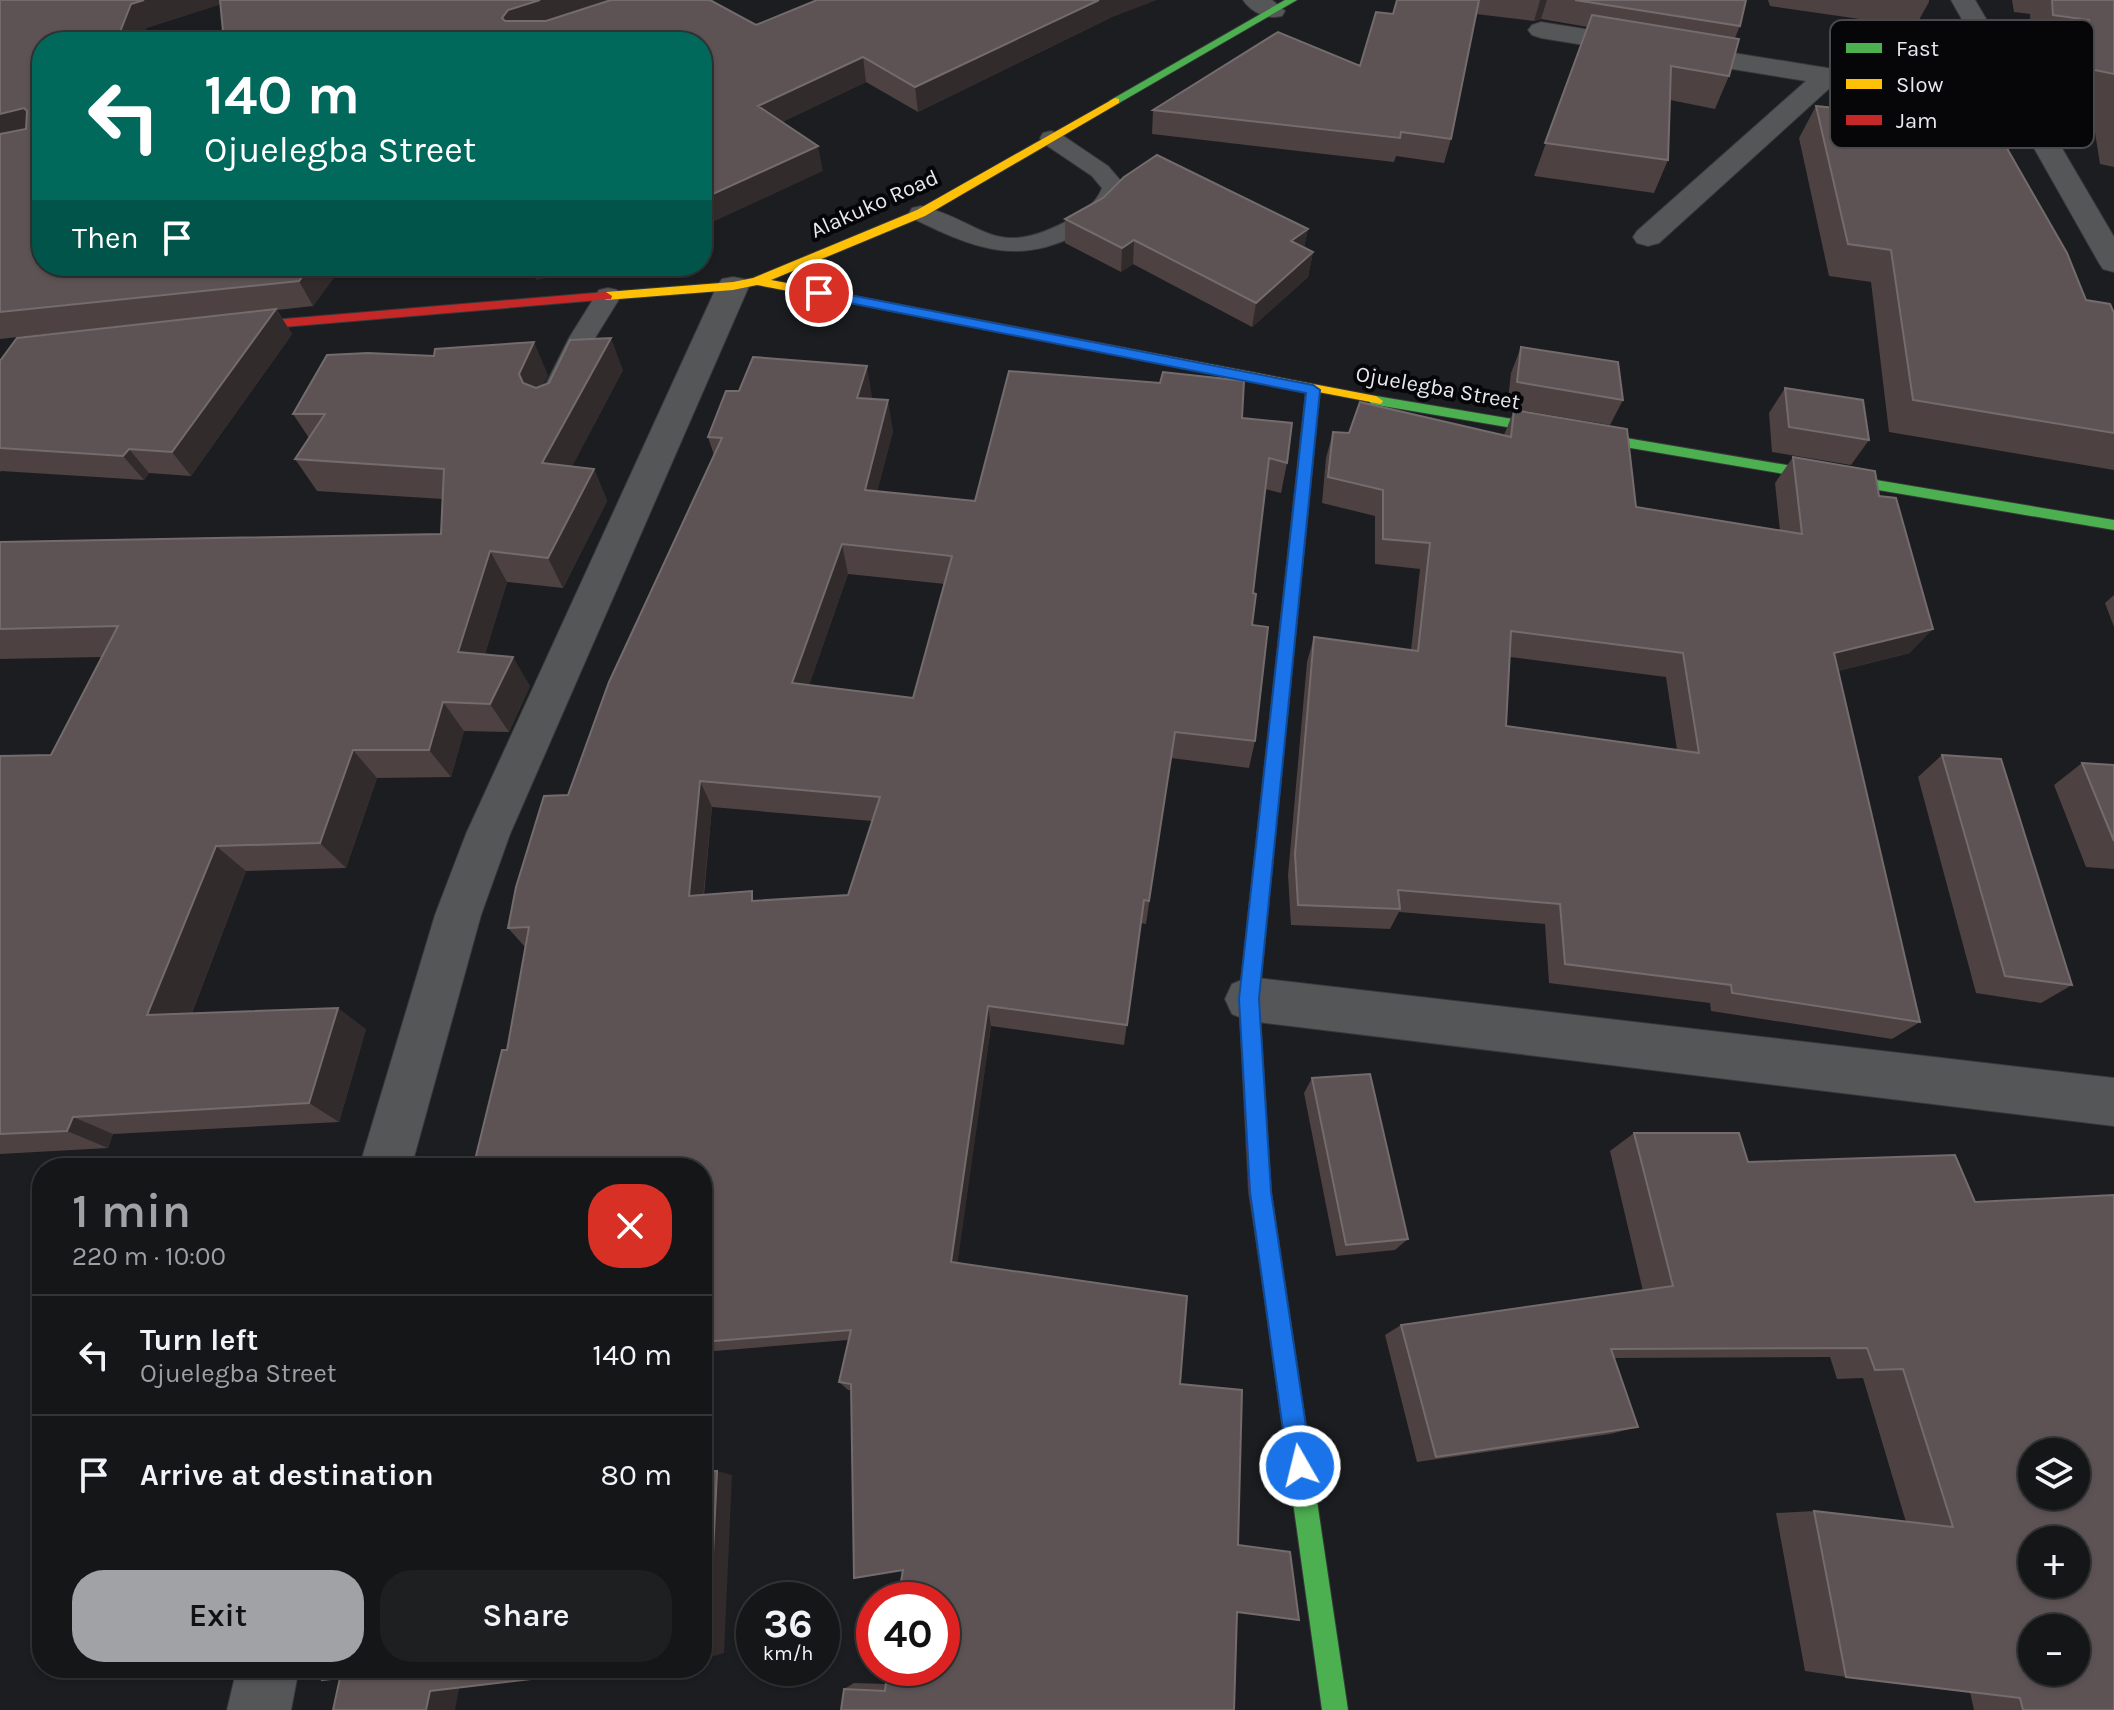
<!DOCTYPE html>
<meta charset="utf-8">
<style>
:root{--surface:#141618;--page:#1d1f21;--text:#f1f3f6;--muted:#9d9fa2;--line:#333537;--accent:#a0a2a6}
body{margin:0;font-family:Karla,sans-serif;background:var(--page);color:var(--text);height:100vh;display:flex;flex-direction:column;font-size:30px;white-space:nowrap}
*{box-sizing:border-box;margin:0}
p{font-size:26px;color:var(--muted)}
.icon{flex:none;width:44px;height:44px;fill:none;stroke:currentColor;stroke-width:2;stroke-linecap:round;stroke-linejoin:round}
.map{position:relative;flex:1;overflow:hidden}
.details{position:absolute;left:32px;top:1158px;width:680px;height:520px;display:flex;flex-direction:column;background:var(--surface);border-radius:32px;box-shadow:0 2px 6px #0004,0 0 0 2px var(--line)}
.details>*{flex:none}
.banner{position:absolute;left:32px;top:32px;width:680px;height:244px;border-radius:32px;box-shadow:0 2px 6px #0004,0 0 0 2px var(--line);background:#00695c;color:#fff;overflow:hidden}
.fabs{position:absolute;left:2018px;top:1438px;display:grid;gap:16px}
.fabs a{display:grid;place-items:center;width:72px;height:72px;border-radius:50%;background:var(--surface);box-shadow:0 2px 6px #0004,0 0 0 2px var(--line);font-size:40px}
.speed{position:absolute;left:736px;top:1582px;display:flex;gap:16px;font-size:40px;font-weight:700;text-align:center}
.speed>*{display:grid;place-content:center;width:104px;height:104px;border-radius:50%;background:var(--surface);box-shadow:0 2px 6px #0004,0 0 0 2px var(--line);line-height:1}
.speed small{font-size:20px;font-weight:400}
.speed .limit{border:12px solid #d22;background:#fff;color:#111}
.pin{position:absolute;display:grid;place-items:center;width:68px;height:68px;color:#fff;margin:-34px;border:4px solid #fff;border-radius:50%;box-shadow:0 2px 8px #0007}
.me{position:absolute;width:88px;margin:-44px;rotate:352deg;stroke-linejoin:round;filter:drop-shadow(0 0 6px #0008)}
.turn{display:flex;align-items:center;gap:28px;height:168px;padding:0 40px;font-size:36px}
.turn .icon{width:104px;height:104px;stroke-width:2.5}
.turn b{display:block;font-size:56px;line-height:68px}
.then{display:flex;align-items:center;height:76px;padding:0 40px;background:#0003;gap:16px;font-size:30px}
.round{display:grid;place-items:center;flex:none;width:84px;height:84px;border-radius:32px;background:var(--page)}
.overview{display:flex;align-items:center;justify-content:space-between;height:136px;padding:0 40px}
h1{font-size:48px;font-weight:600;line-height:60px;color:var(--accent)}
.cta{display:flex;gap:16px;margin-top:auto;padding:16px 40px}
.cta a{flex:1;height:92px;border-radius:32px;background:var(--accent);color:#111;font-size:32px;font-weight:600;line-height:92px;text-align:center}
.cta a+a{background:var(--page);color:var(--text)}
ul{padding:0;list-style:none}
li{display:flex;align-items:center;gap:24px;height:120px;padding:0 40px;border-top:2px solid var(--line)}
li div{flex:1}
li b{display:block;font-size:30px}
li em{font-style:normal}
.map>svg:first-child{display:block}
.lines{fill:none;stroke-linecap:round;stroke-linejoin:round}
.lane-casing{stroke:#37383a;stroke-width:2}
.street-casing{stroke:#37383a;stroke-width:2}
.fast-casing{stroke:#37383a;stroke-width:2}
.slow-casing{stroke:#37383a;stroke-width:2}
.jam-casing{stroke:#37383a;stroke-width:2}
.lane{fill:#555658;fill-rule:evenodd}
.street{fill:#555658;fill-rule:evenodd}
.fast{fill:#4caf50;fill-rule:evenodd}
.slow{fill:#ffc107;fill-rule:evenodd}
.jam{fill:#c62828;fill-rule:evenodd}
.wall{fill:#4d4141;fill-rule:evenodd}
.shaded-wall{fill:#322b2c}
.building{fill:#5d5354;stroke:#736b6c;stroke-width:2;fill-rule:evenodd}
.route{fill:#1a73e8;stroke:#114b97;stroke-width:2}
.labels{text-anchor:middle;stroke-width:8;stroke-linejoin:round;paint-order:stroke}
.far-street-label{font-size:22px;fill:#e8eaee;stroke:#060608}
.key{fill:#060608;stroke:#4a4a4d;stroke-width:2}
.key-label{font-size:22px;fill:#e8eaee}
</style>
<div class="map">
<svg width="2114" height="1710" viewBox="0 0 2114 1710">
<rect width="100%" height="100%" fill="#1b1d20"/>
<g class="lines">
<!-- lane casing -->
<g class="lane-casing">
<path id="lane" d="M1051,131L1059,133L1108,166L1126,187C1117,211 1100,223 1078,234C1016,267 971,247 912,218L909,213L912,208L921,206C985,222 993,260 1067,221C1082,213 1096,204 1102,188L1092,176L1043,143L1040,138L1043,133Z
M608,288L617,290L621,296L595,338L575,382L571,388L561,391L551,388L547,382L569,338L599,290Z"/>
</g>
<!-- street casing -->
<g class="street-casing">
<path id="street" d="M1243,0H1272L1285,11L1282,16C1267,20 1251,12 1243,0Z
M1951,0H1975L2114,237V272L2103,269L2099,263L2008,102L1833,85L1659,243L1648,246L1637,243L1633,237L1637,231L1806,81L1541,38L1532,35L1528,30L1532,25L1541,22L1827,68L1999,85Z
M733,277L744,279L749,286L510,834L481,915L411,1168H359L435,915L466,834L717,286L722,279Z
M1249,977L2114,1078V1126L1249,1021L1232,1014L1225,999L1232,984Z
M237,1668H299L291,1710H227Z"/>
</g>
<!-- fast casing -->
<g class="fast-casing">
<path id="fast" d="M1285,0H1297L1119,103L1109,101Z
M1313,386L1320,390L1279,799L1276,804H1264L1261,799L1306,390Z
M1376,396L2114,520V530L1371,404L1369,401Z
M1271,1254L1279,1257L1282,1265L1348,1710H1322L1260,1265L1263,1257Z"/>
</g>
<!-- slow casing -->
<g class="slow-casing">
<path id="slow" d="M1115,98L1119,99V103L925,216L771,280L1376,396L1383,401L1381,404L757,285L733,290L606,300L600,296L606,292L733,282L753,278L917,210Z"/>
</g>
<!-- jam casing -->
<g class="jam-casing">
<path id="jam" d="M606,292L612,296L611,299L225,332L218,328L225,324Z
M1270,792L1276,794L1279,799L1259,999L1271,1192L1282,1265L1279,1273L1271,1276L1263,1273L1260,1265L1249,1192L1239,999L1261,799L1264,794Z"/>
</g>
<!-- lane -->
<use href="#lane" class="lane"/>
<!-- street -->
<use href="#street" class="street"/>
<!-- fast -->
<use href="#fast" class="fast"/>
<!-- slow -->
<use href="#slow" class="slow"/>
<!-- jam -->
<use href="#jam" class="jam"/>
</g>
<!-- wall -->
<path class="wall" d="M0,0H710L756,25L1110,18L918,112L866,82L782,122L823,171L702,42L221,4L146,28L140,42H42V266H342L313,306L277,310L292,334L191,476L149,473L144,480L1,471L0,472V361L184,319L0,339Z
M1397,0H1746L1740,26L1735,38L1729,76L1715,109L1670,100L1668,160L1654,193L1534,176L1588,27L1541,19L1534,21L1476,14L1451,139L1444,163L1396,156L1394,162L1152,134L1153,110L1360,66L1393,14Z
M1768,0H1929V2L1915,27L1770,6Z
M2012,0H2114V167L2100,164L2091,107L2063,101L2067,53L2032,47L2030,14L2014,12Z
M1816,106L2086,300L2114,313V470L1889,432L1871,282L1829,276L1799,138Z
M1065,219L1308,229L1304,248L1313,252L1308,277L1252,327L1133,264L1121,272L1065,243Z
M1521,347L1623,400L1610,425L1507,408L1511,373Z
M623,370L572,466L594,469L607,501L563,588L507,582L485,654L530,686L509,732L464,731L451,777L377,778L346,868L246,871L192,1013L366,1029L339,1122L113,1134L108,1148L0,1154V756L51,755L102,657L0,659V542L441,534L442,499L317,491L295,459L309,438L293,414L548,375L543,385Z
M1785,388L1869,440L1851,465L1772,452L1769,413Z
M872,397L871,399L893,431L877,491L975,501L1242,418L1287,463L1281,493L1265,489L1253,593L1252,625L1255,741L1249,768L1171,758L1146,924L1141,923L1124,1045L991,1026L957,1262L1180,1384L1237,1612L1234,1710L844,1689L854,1683L886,1684L902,1570L854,1578L852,1390H848L839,1382L848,1340L702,1352V1168L507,1050L525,947L508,928L568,795L714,455L708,437ZM848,574L945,584L913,698L809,685ZM712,807L872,821L848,895L757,901L704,895Z
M1514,410L1636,507L1780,531L1775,483L1793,457L1879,496L1910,653L1838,671L1920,1022L1892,1039L1711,1011L1710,1003L1549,983L1545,924L1399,912L1390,929L1291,925L1288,875L1307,662L1314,637L1411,650L1420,569L1375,564V516L1322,503L1326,458L1333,432L1349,433L1504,435ZM1510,657L1666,677L1677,750L1506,726Z
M2114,595V627L2105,603Z
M1942,755L2072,985L2041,1003L1976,993L1918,777Z
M2082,763L2114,765V869L2086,867L2054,785Z
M1312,1078L1408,1239L1395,1250L1336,1256L1304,1093Z
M1634,1133L1748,1162L1955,1155L2114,1710H1974L1970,1692L1846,1677L1805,1671L1776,1513L1814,1511L1906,1522L1863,1378L1837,1379L1830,1357L1614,1358L1638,1427L1610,1434L1417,1462L1385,1335L1401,1325L1643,1291L1610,1151Z"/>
<!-- shaded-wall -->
<path class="shaded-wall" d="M144,0H231V1L146,28L140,42H116L131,4Z
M540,0H623L517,34L502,18L508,10Z
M1099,0H1157L1110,18L918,112L915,87Z
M1540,0H1547L1541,19L1534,21Z
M863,57L866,82L763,131L758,106Z
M24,108L41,133L0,143V114Z
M818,146L823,171L702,227V199Z
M1308,229L1303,253L1291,241Z
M702,234H703L710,259L702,261Z
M1134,240L1133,264L1121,272L1122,248Z
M1313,252L1308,277L1252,327L1256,303Z
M310,266H342L313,306L299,281Z
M531,266H607L536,280Z
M646,266H678L648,273Z
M276,309L292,334L191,476L172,452Z
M611,338L623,370L557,495L542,463Z
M534,342L548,375L533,407L519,374Z
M867,366L872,397L862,429L857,398Z
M888,400L893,431L870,520L865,490Z
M129,449L149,473L144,480L123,456Z
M594,469L607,501L563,588L548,558Z
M842,544L848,574L800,711L792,683Z
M490,551L507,582L477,681L458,652Z
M1933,629L1910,653L1813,677L1834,653Z
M513,657L530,686L509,732L490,704Z
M443,702L464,731L451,777L429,750Z
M353,750L377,778L346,868L320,843Z
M700,781L712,807L701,919L689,896Z
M216,846L246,871L183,1036L147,1015Z
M988,1006L991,1026L956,1274L951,1262Z
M338,1008L366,1029L339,1122L309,1103Z
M73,1117L113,1134L108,1148L67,1131Z
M717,1471L732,1475L724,1653L708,1658Z
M460,1684L455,1710H426L430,1691Z"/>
<!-- building -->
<path class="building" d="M0,0H144L131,4L116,42H42V266H310L299,281L0,312V134L26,129L27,111L24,108L0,114Z
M220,0H540L508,10L502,18L505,21H546L611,0H710L756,25L817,0H1099L915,87L863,57L758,106L818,146L702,199V42H224Z
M1397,0H1479L1451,139L1401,132L1400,138L1153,110L1278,32L1360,66L1376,12L1393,14Z
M1575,0H1746L1740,26Z
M2052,0H2114V74L2085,68L2089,20L2053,15Z
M1592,15L1739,39L1729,76L1671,66L1668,160L1545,143Z
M1816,106L1993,124L2067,253L2086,300L2110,304L2114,313V433L1913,400L1891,250L1848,244Z
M1157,155L1308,229L1291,241L1313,252L1256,303L1134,240L1122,248L1065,219L1103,198L1124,177Z
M276,309L172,452L129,449L123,456L0,448V361L17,338Z
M611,338L542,463L594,469L548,558L490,551L458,652L513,657L490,704L443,702L429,750H353L320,843L216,846L147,1015L338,1008L309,1103L73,1117L67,1131L0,1134V756L51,755L118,626L0,629V542L441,534L444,469L295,459L325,414H293L327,355L368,353L434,356L435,349L534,342L519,374L523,383L536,388L549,383L570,340Z
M1521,347L1618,362L1623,400L1517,382Z
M753,357L867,366L857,398L888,400L865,490L975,501L1009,371L1160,383L1163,372L1244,381L1242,418L1292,423L1287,463L1269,458L1253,593L1256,594L1252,625L1268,627L1255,741L1175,732L1149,901L1144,900L1127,1025L988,1006L951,1262L1187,1296L1180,1384L1242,1390L1238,1545L1290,1552L1299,1620L1237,1612L1234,1710H841L844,1689L885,1691L888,1668H942V1600H898L903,1570L854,1578L851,1384L839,1382L851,1330L702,1342V1168H473L502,1050H507L529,927L508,928L516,887L544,796L568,795L609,682L722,438L708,437L726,391H739ZM842,544L952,556L913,698L792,683ZM700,781L880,797L848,895L752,901V891L689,896Z
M1785,388L1863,400L1869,440L1789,427Z
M1360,402L1511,437L1514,410L1627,429L1636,507L1802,534L1793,457L1875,471L1879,496L1896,498L1933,629L1834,653L1920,1022L1732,993L1731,985L1565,964L1560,904L1398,890L1400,909L1298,905L1295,854L1314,637L1418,651L1430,543L1383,539V490L1328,477L1333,432L1349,433ZM1511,631L1683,653L1699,753L1506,726Z
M1942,755L2001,759L2072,985L2005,976Z
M2082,763L2114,765V841Z
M1370,1074L1408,1239L1346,1245L1312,1078Z
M1634,1133H1739L1748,1162L1955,1155L1975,1202L2114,1195V1710H2023L2020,1698L1846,1677L1814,1511L1953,1527L1903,1369L1875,1370L1867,1348L1611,1349L1638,1427L1436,1457L1401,1325L1673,1286ZM2032,1452H2076V1496H2032ZM2032,1540H2076V1584H2032ZM2032,1628H2076V1672H2032Z
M717,1471L708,1658L702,1659V1473Z
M324,1668H624L430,1691L426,1710H333L340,1678L322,1680Z"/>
<!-- route -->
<path class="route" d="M819,289L1313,385L1320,390L1259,999L1271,1192L1312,1466L1308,1475L1300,1478L1291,1475L1288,1466L1250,1192L1239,999L1306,393L814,296L812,293Z"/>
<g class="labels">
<!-- far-street labels -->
<g class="far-street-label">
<text transform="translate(874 203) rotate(-24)" y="8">Alakuko Road</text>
<text transform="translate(1438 387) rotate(10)" y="8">Ojuelegba Street</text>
</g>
</g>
<!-- legend -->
<rect x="1830" y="20" width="264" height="128" rx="12" class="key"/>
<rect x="1846" y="43" width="36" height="10" fill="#4caf50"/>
<rect x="1846" y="79" width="36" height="10" fill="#ffc107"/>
<rect x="1846" y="115" width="36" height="10" fill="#c62828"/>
<g class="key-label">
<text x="1896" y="56">Fast</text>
<text x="1896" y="92">Slow</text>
<text x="1896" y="128">Jam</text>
</g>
</svg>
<div class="fabs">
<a><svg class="icon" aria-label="layers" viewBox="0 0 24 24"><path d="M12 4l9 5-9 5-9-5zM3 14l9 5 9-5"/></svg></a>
<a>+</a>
<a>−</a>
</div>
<div class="speed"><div>36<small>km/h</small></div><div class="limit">40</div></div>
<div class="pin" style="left:819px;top:293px;background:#d93025"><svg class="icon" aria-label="arrive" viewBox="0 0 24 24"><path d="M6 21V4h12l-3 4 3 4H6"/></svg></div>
<svg class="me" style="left:1300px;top:1466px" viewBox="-20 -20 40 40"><circle r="17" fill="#1a73e8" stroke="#fff" stroke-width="3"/><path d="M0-11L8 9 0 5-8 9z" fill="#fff"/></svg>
<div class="banner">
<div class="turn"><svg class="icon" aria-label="left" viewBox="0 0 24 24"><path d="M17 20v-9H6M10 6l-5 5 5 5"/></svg><div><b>140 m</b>Ojuelegba Street</div></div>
<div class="then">Then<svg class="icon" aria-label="arrive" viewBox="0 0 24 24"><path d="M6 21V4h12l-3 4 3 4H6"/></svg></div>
</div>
<section class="details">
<div class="overview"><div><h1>1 min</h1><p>220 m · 10:00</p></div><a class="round" style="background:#d93025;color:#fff"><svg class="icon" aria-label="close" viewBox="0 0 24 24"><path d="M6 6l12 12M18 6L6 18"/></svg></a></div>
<ul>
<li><svg class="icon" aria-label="left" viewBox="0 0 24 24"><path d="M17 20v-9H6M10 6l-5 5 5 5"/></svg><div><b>Turn left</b><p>Ojuelegba Street</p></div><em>140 m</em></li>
<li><svg class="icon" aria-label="arrive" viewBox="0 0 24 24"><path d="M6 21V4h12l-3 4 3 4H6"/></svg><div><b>Arrive at destination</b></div><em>80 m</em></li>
</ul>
<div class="cta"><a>Exit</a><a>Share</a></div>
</section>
</div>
